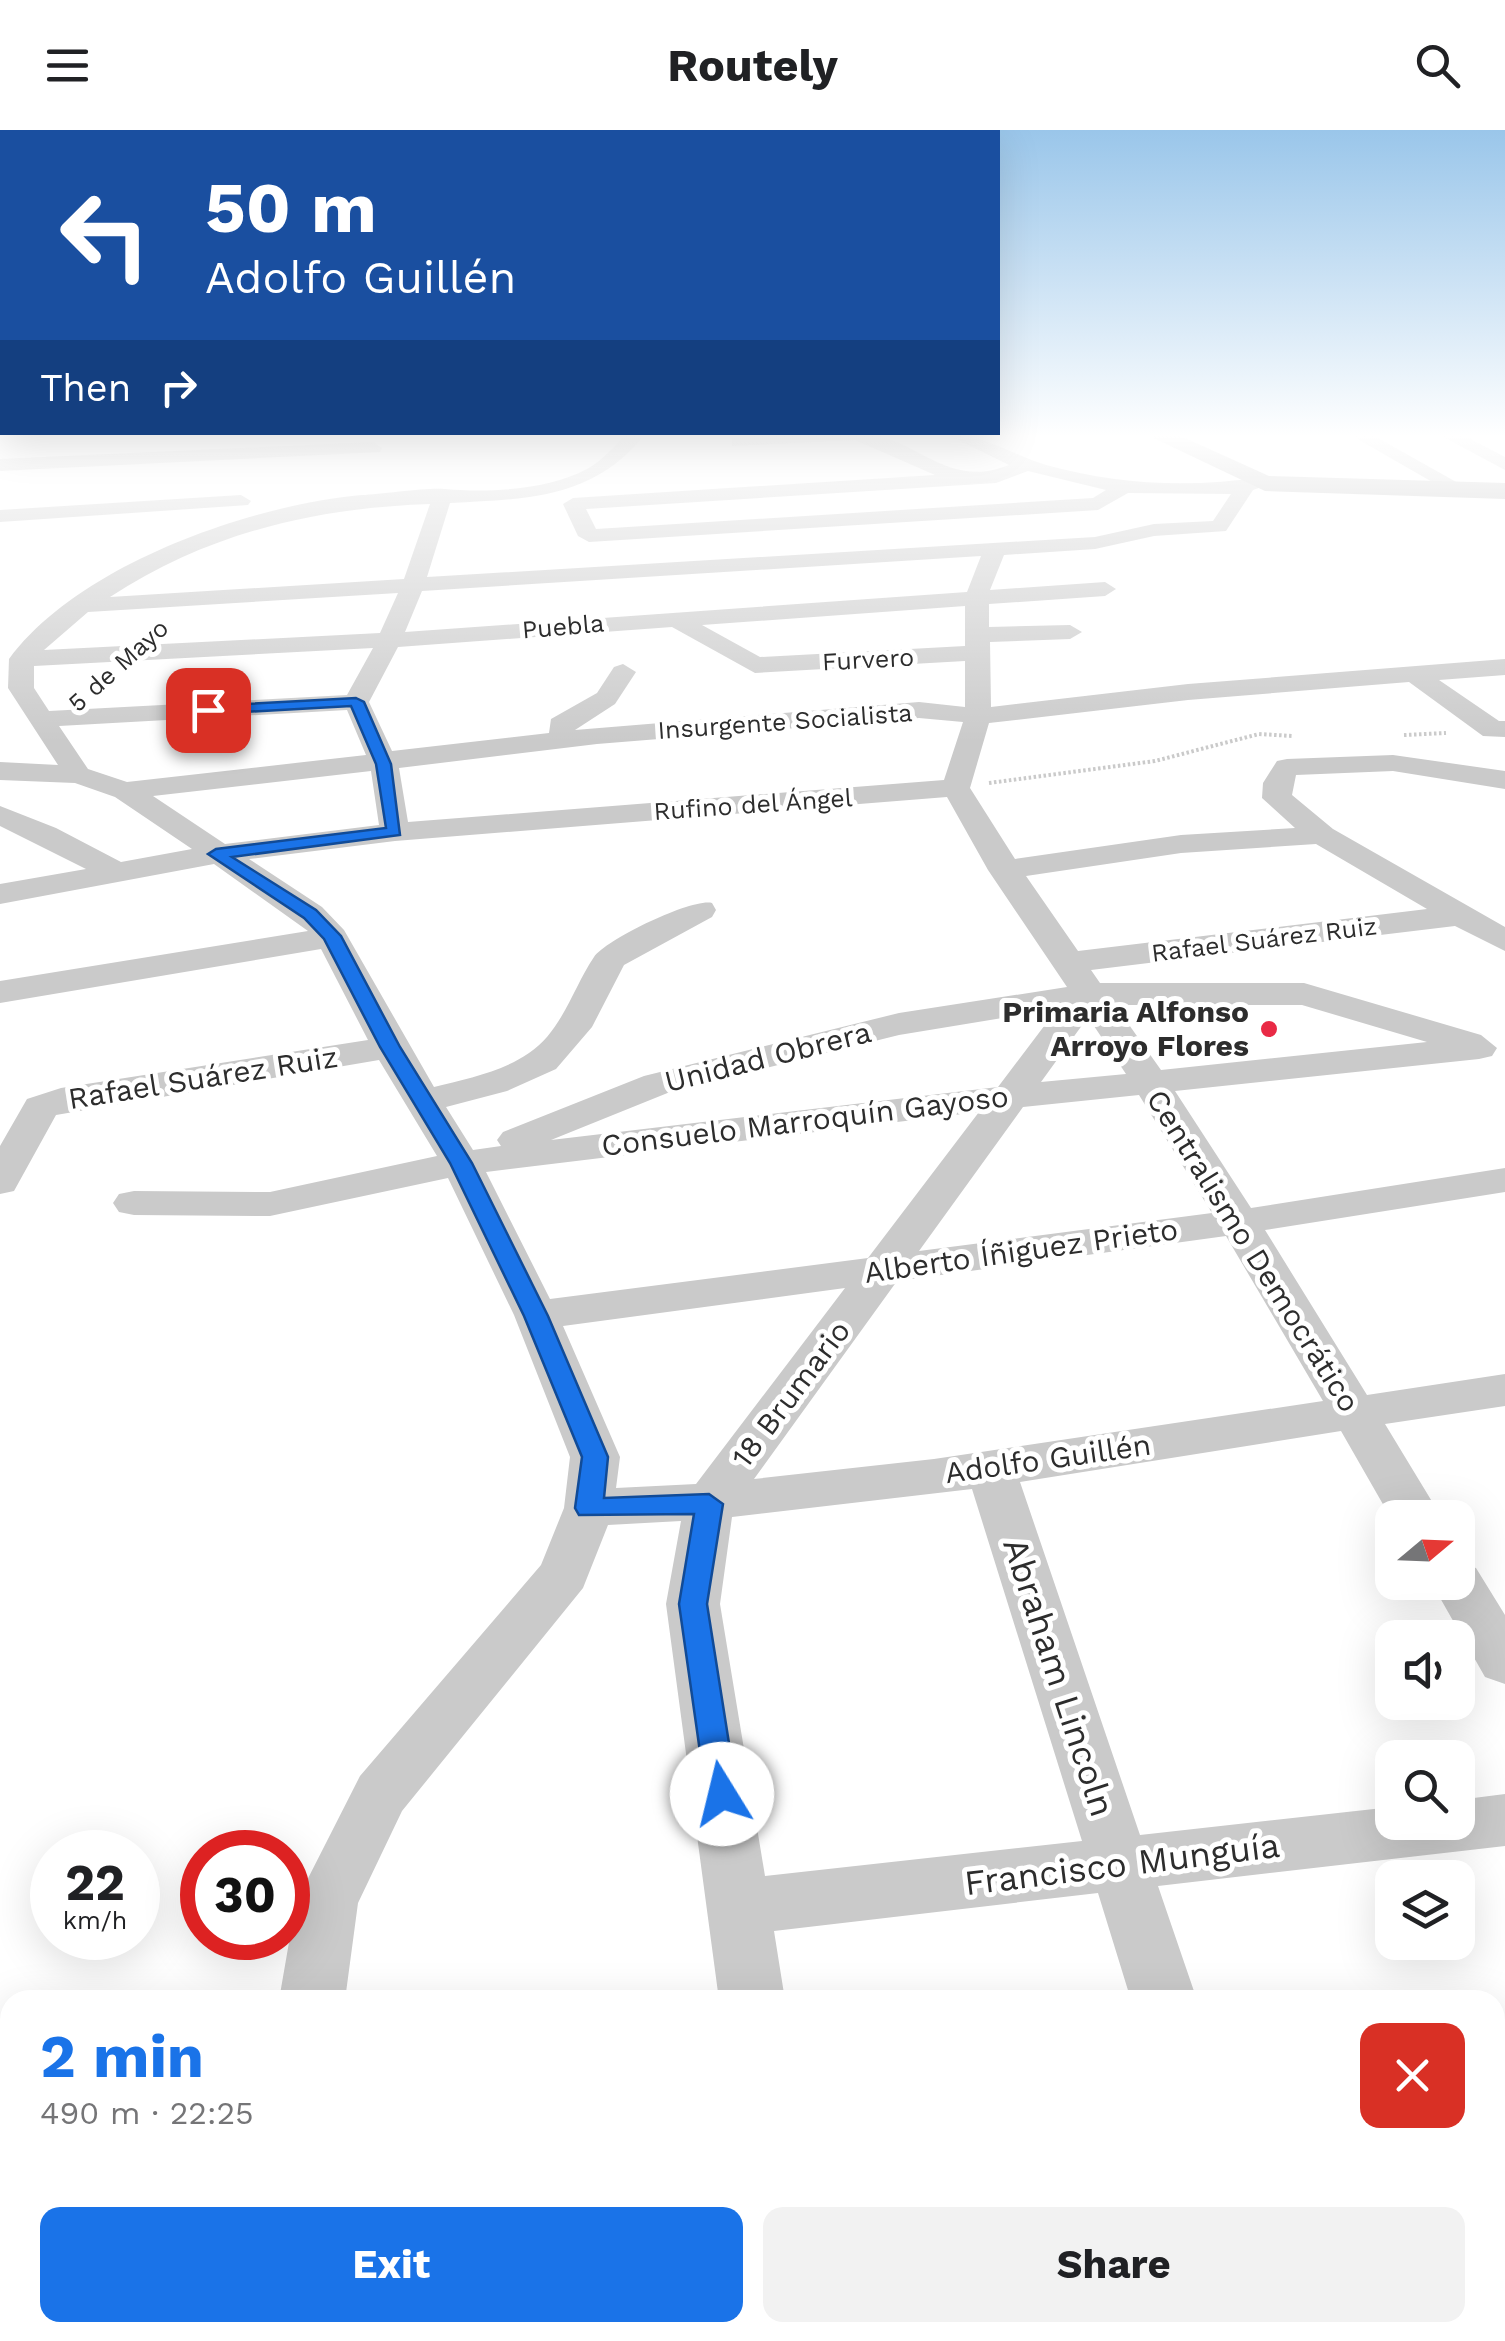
<!DOCTYPE html>
<meta charset="utf-8">
<style>
:root{--surface:#fff;--page:#f2f2f2;--text:#202124;--muted:#757577;--accent:#1a73e8}
body{margin:0;font-family:"Work Sans",sans-serif;background:var(--page);color:var(--text);height:100vh;display:flex;flex-direction:column;font-size:38px;white-space:nowrap}
*{box-sizing:border-box;margin:0}
p{font-size:32px;color:var(--muted)}
.icon{flex:none;width:55px;height:55px;fill:none;stroke:currentColor;stroke-width:2;stroke-linecap:round;stroke-linejoin:round}
.map{position:relative;flex:1;overflow:hidden}
.panel{position:absolute;left:0px;top:1860px;width:1505px;height:352px;display:flex;flex-direction:column;background:var(--surface);border-radius:30px 30px 0 0;box-shadow:0 10px 40px #0002}
.panel>*{flex:none}
.banner{position:absolute;left:0px;top:0px;width:1000px;height:305px;box-shadow:0 10px 40px #0002;background:#1a4fa0;color:#fff;overflow:hidden}
.needle{width:65px;rotate:71deg}
.fabs{position:absolute;left:1375px;top:1370px;display:grid;gap:20px}
.fabs a{display:grid;place-items:center;width:100px;height:100px;border-radius:20px;background:var(--surface);box-shadow:0 10px 40px #0002;font-size:50px}
.speed{position:absolute;left:30px;top:1700px;display:flex;gap:20px;font-size:50px;font-weight:700;text-align:center}
.speed>*{display:grid;place-content:center;width:130px;height:130px;border-radius:50%;background:var(--surface);box-shadow:0 10px 40px #0002;line-height:1}
.speed small{font-size:25px;font-weight:400}
.speed .limit{border:15px solid #d22;background:#fff;color:#111}
.pin{position:absolute;display:grid;place-items:center;width:85px;height:85px;color:#fff;margin:-42px;border-radius:20px;box-shadow:0 5px 15px #0006}
.me{position:absolute;width:110px;margin:-55px;rotate:351deg;stroke-linejoin:round;filter:drop-shadow(0 0 8px #0008)}
.turn{display:flex;align-items:center;gap:35px;height:210px;padding:0 40px;font-size:45px}
.turn .icon{width:130px;height:130px;stroke-width:2.5}
.turn b{display:block;font-size:70px;line-height:85px}
.then{display:flex;align-items:center;height:95px;padding:0 40px;background:#0003;gap:20px;font-size:38px}
.round{display:grid;place-items:center;flex:none;width:105px;height:105px;border-radius:20px;background:var(--page)}
.overview{display:flex;align-items:center;justify-content:space-between;height:170px;padding:0 40px}
h1{font-size:60px;font-weight:700;line-height:75px;color:var(--accent)}
.primary-button{display:flex;gap:20px;margin-top:auto;padding:20px 40px}
.primary-button a{flex:1;height:115px;border-radius:20px;background:var(--accent);color:#fff;font-size:40px;font-weight:700;line-height:115px;text-align:center}
.primary-button a+a{background:var(--page);color:var(--text)}
header{display:flex;justify-content:space-between;align-items:center;height:130px;padding:0 40px;background:var(--surface);font-size:45px;font-weight:700}
.map>svg:first-child{display:block}
.lines{fill:none;stroke-linecap:round;stroke-linejoin:round}
.path{stroke:#cacaca;stroke-width:4;stroke-dasharray:2.5 2.5;stroke-linecap:butt}
.minor{fill:#cacaca;fill-rule:evenodd}
.secondary{fill:#b7b7b7;fill-rule:evenodd}
.route{fill:#1a73e8;stroke:#114b97;stroke-width:2.5}
.poi-dot{fill:#e92a45;stroke:#fff;stroke-width:4}
.labels{text-anchor:middle;stroke-width:10;stroke-linejoin:round;paint-order:stroke}
.far-street-label{font-size:25px;fill:#2d2d2d;stroke:#fff}
.poi-label{font-size:30px;font-weight:bold;fill:#2d2d2d;stroke:#fff;text-anchor:end}
.street-label{font-size:30px;fill:#2d2d2d;stroke:#fff}
.near-street-label{font-size:35px;fill:#2d2d2d;stroke:#fff}
</style>
<header><svg class="icon" aria-label="menu" viewBox="0 0 24 24"><path d="M4 6h16M4 12h16M4 18h16"/></svg>Routely<svg class="icon" aria-label="search" viewBox="0 0 24 24"><circle cx="10" cy="10" r="6"/><path d="M15 15l6 6"/></svg></header>
<div class="map">
<svg width="1505" height="2211" viewBox="0 0 1505 2211">
<rect width="100%" height="100%" fill="#fff"/>
<g class="lines">
<!-- path -->
<path class="path" d="M1404,605L1446,603
M989,653L1155,631L1259,604L1292,606"/>
<!-- minor -->
<path class="minor" d="M627,303H646C594,369 529,369 450,373L427,447L1095,407L1154,394L1213,391L1231,364L1128,363L1098,380L589,412L578,406L563,374L573,368L935,345L855,310L732,316V308L738,307C776,304 835,295 871,303C924,316 951,358 1009,335L944,303C980,303 1013,325 1046,335C1118,355 1189,358 1263,347L1273,353L1253,360L1226,401L1154,406L1095,419L1004,425L990,460L1105,452L1116,459L1105,466L989,474V497L1070,495L1082,502L1070,509L990,512L991,577L1188,554L1505,529V545L1439,550L1499,591H1505V607L1483,606L1409,552L1188,570L989,593L970,658L1015,729L1181,705L1295,698L1262,668L1263,653L1277,631L1287,629L1393,625L1505,641V659L1393,641L1296,645L1292,665L1333,699L1505,797V821L1455,796L1091,840L1100,853H1304L1481,905L1497,918L1492,926L1479,929L1175,961L1251,1078L1505,1038V1062L1265,1100L1367,1265L1505,1244V1276L1385,1294L1442,1388L1392,1390L1341,1301L1020,1352L1140,1705L1392,1677V1692H1458V1670L1505,1664V1716L1158,1756L1197,1870H1131L1098,1763L774,1801L785,1870H719L666,1474L681,1391L608,1395L583,1458L402,1681L358,1773L345,1870H279L296,1772L360,1646L541,1435L564,1378L570,1327L514,1185L448,1048L270,1086L134,1085L119,1082L113,1073L119,1064L134,1061L270,1062L437,1026L379,930L56,985L14,1061L0,1064V1016L27,969L61,958L368,910L321,819L0,873V851L308,801L214,734L0,774V754L86,739L0,696V676L56,698L121,732L192,719L115,667L75,653L0,650V632L58,635L8,558L9,529C78,435 250,375 362,365C381,364 431,357 445,359C488,363 548,360 587,339C603,330 615,316 627,303ZM1028,341L1106,360L1093,368L596,399L586,379L996,353ZM430,374L404,449L110,467C208,403 314,378 430,374ZM981,426L967,462L405,502L422,461ZM398,463L380,503L44,520L88,482ZM965,476V516L760,527L702,495ZM672,497L755,543L965,531V577L919,572L575,600L615,574L636,542L623,534L614,537L597,563L551,589L549,603L392,621L369,572L398,517ZM373,518L347,565L49,581L34,558V536ZM347,580L366,625L127,652L88,639L59,596ZM919,588L963,592L944,650L408,692L399,638L597,614ZM371,641L379,695L225,714L153,666ZM947,667L988,740L1067,857L899,883L644,946L503,1002L497,1010L501,1016L473,1020L446,977L507,961L556,939L592,897L624,835L712,787L716,780L712,773C692,768 607,809 594,827C573,858 562,901 529,923C502,942 465,949 434,957L344,800L322,777L249,729L395,711ZM1316,714L1427,779L1078,821L1026,746L1181,723ZM1115,875H1302L1427,912L1161,940ZM1057,879L998,957L551,1010L670,962L899,905ZM1088,887L1126,944L1041,952ZM1139,965L1212,1083L919,1121L1023,977ZM979,982L868,1128L550,1169L486,1042ZM1226,1106L1323,1271L934,1329L754,1349L897,1151ZM845,1158L696,1354L616,1358L620,1327L563,1196ZM972,1359L1082,1711L765,1746L720,1474L732,1387Z
M1347,303H1369L1458,353L1441,357Z
M1436,303H1459L1505,327V340Z
M373,312L382,318L380,322L0,341V329Z
M241,365L251,371L248,375L0,392V380Z
M1458,1432L1476,1438L1505,1485V1554L1485,1547L1431,1452H1458Z
M280,2202H356L357,2211H281Z
M734,2202H810V2211H734Z
M1234,2202H1310L1313,2211H1237Z"/>
<!-- secondary -->
<path class="secondary" d="M1143,303H1174L1269,346L1505,353V369L1265,361Z"/>
</g>
<!-- sky -->
<linearGradient id="sky" x2="0" y2="1"><stop stop-color="#9ac6ea"/><stop offset="0.5" stop-color="#fff"/><stop offset="1" stop-color="#fff" stop-opacity="0"/></linearGradient>
<rect width="1505" height="612" fill="url(#sky)"/>
<!-- route -->
<path class="route" d="M356,568L364,572L391,634L400,705L232,727L316,780L341,806L400,917L472,1033L548,1186L608,1327L604,1368L709,1364L723,1374L707,1474L737,1664L733,1673L722,1677L710,1673L706,1664L679,1474L694,1384L579,1385L575,1378L582,1327L524,1186L450,1033L380,917L324,809L304,788L208,724L216,719L386,698L376,634L351,576L208,584L200,580L208,576Z"/>
<!-- markers -->
<circle class="poi-dot" cx="1269" cy="899" r="10"/>
<g class="labels">
<!-- far-street labels -->
<g class="far-street-label">
<text transform="translate(563 496) rotate(-5)" y="9">Puebla</text>
<text transform="translate(868 529) rotate(-3)" y="9">Furvero</text>
<text transform="translate(118 535) rotate(-42)" y="9">5 de Mayo</text>
<text transform="translate(785 591) rotate(-4)" y="9">Insurgente Socialista</text>
<text transform="translate(753 674) rotate(-4)" y="9">Rufino del Ángel</text>
<text transform="translate(1264 809) rotate(-7)" y="9">Rafael Suárez Ruiz</text>
</g>
<!-- poi labels -->
<g class="poi-label">
<text x="1249" y="892">Primaria Alfonso<tspan x="1249" dy="34">Arroyo Flores</tspan></text>
</g>
<!-- street labels -->
<g class="street-label">
<text transform="translate(768 927) rotate(-14)" y="10">Unidad Obrera</text>
<text transform="translate(203 948) rotate(-9)" y="10">Rafael Suárez Ruiz</text>
<text transform="translate(805 991) rotate(-7)" y="10">Consuelo Marroquín Gayoso</text>
<text transform="translate(1021 1121) rotate(-8)" y="10">Alberto Íñiguez Prieto</text>
<text transform="translate(1253 1121) rotate(58)" y="10">Centralismo Democrático</text>
<text transform="translate(791 1264) rotate(-53)" y="10">18 Brumario</text>
<text transform="translate(1048 1329) rotate(-8)" y="10">Adolfo Guillén</text>
</g>
<!-- near-street labels -->
<g class="near-street-label">
<text transform="translate(1059 1547) rotate(72)" y="12">Abraham Lincoln</text>
<text transform="translate(1122 1734) rotate(-7)" y="12">Francisco Munguía</text>
</g>
</g>
</svg>
<div class="fabs">
<a><svg class="needle" viewBox="-14 -14 28 28"><path d="M0-13l5 13h-10z" fill="#e53935"/><path d="M0 13l5-13h-10z" fill="#757577"/></svg></a>
<a><svg class="icon" aria-label="sound" viewBox="0 0 24 24"><path d="M4 9h4l5-4v14l-5-4H4zM17 9q2 3 0 6"/></svg></a>
<a><svg class="icon" aria-label="search" viewBox="0 0 24 24"><circle cx="10" cy="10" r="6"/><path d="M15 15l6 6"/></svg></a>
<a><svg class="icon" aria-label="layers" viewBox="0 0 24 24"><path d="M12 4l9 5-9 5-9-5zM3 14l9 5 9-5"/></svg></a>
</div>
<div class="speed"><div>22<small>km/h</small></div><div class="limit">30</div></div>
<div class="pin" style="left:208px;top:580px;background:#d93025"><svg class="icon" aria-label="arrive" viewBox="0 0 24 24"><path d="M6 21V4h12l-3 4 3 4H6"/></svg></div>
<svg class="me" style="left:722px;top:1664px" viewBox="-20 -20 40 40"><circle r="19" fill="#fff"/><path d="M0-13L10 11 0 6-10 11z" fill="#1a73e8"/></svg>
<div class="banner">
<div class="turn"><svg class="icon" aria-label="left" viewBox="0 0 24 24"><path d="M17 20v-9H6M10 6l-5 5 5 5"/></svg><div><b>50 m</b>Adolfo Guillén</div></div>
<div class="then">Then<svg class="icon" aria-label="right" viewBox="0 0 24 24"><path d="M7 20v-9h11M14 6l5 5-5 5"/></svg></div>
</div>
<section class="panel">
<div class="overview"><div><h1>2 min</h1><p>490 m · 22:25</p></div><a class="round" style="background:#d93025;color:#fff"><svg class="icon" aria-label="close" viewBox="0 0 24 24"><path d="M6 6l12 12M18 6L6 18"/></svg></a></div>
<div class="primary-button"><a>Exit</a><a>Share</a></div>
</section>
</div>
